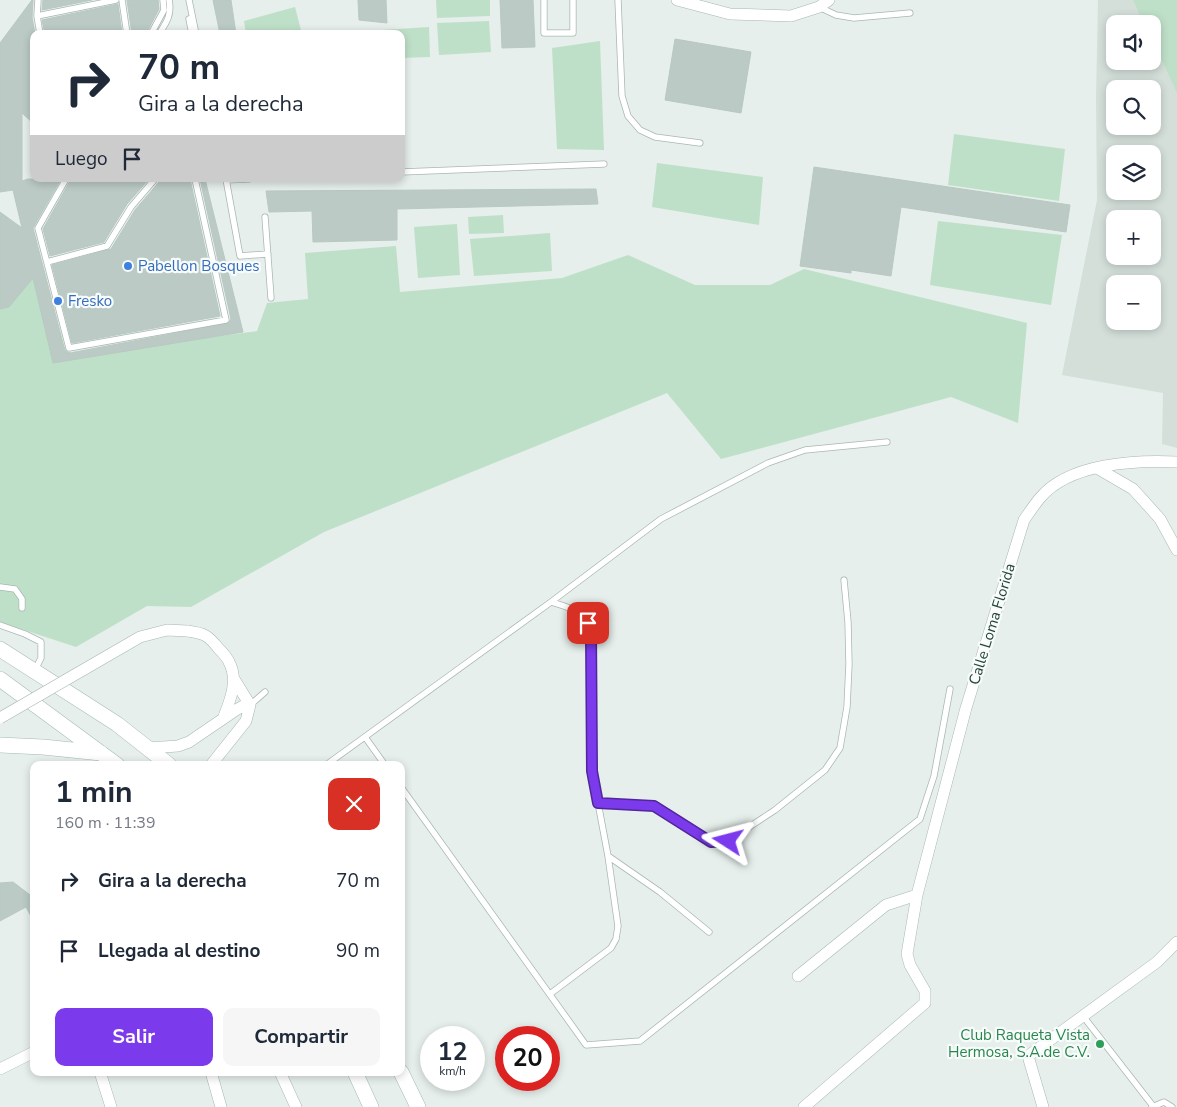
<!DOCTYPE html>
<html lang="es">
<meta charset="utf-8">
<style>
:root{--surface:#fff;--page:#f6f6f7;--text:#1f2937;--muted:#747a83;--accent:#7c3aed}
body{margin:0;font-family:"Nunito Sans",sans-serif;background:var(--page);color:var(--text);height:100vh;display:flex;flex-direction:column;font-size:19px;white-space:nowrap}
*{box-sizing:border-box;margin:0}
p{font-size:16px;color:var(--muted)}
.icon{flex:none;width:28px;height:28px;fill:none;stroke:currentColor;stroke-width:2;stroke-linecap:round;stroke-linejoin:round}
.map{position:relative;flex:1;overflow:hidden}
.drawer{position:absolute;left:30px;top:761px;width:375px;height:315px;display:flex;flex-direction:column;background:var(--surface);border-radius:10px;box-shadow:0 2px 8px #0003}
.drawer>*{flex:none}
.banner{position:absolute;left:30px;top:30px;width:375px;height:152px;border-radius:10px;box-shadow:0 2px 8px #0003;background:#fff;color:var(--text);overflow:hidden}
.buttons{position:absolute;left:1106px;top:15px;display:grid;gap:10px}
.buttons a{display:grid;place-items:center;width:55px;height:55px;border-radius:10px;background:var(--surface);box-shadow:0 2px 8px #0003;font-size:25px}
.speed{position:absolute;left:420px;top:1026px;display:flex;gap:10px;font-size:25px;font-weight:700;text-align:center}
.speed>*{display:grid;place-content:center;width:65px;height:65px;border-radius:50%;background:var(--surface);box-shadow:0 2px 8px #0003;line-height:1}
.speed small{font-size:12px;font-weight:400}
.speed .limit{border:8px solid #d22;background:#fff;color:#111}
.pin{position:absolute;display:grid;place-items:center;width:42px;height:42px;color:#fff;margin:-21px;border-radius:10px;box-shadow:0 2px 8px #0006}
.me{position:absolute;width:55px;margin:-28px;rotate:279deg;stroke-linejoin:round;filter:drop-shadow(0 0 4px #0008)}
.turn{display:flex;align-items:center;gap:18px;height:105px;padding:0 25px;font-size:22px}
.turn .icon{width:65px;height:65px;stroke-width:2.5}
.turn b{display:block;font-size:35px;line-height:42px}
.then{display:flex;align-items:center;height:48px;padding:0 25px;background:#0003;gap:10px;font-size:19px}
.round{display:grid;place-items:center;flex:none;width:52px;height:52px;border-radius:10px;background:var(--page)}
.summary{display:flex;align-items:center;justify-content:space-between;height:85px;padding:0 25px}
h1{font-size:30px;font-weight:700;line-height:38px}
.cta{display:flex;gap:10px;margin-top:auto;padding:10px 25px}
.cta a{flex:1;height:58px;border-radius:10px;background:var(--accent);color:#fff;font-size:20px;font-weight:700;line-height:58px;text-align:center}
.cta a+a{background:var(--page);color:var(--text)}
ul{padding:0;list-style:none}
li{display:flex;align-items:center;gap:15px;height:70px;padding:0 25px}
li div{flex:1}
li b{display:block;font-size:19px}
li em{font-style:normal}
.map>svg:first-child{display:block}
.built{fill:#d4dfda;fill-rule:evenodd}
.green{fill:#bfe0c8}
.building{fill:#bbcac4;stroke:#b8c9c2}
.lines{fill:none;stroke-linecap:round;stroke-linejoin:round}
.service-casing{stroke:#a8b8b2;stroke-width:7}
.minor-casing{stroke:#a8b8b2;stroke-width:12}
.secondary-casing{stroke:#a4bbb3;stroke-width:16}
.service{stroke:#fff;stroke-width:5.5}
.minor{stroke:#fff;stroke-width:11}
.secondary{stroke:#fff;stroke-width:15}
.minor-bridge-casing{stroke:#a8b8b2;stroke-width:12;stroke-linecap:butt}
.minor-bridge{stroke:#fff;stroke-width:11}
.route-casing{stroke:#51269a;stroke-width:12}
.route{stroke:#7c3aed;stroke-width:9}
.shop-dot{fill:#3f7fe0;stroke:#f7fbf9;stroke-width:2}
.leisure-dot{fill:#2e9e5b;stroke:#f7fbf9;stroke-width:2}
.labels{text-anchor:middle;stroke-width:4.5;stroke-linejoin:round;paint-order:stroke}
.shop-label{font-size:15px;fill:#366cbe;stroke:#f7fbf9;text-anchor:start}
.street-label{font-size:15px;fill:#24423a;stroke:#f7fbf9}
.leisure-label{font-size:15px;fill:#27864d;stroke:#f7fbf9;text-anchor:end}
</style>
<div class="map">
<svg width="1177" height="1107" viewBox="0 0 1177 1107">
<rect width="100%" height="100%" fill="#e6efeb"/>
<!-- built -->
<path class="built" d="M1098,0H1177V448L1162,444L1163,393L1062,375L1097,200L1096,98ZM1115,24H1152V61H1115ZM1115,89H1152V126H1115ZM1115,154H1152V191H1115ZM1115,219H1152V256H1115ZM1115,284H1152V321H1115Z"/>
<!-- green -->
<path class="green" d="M436,0H490V16L437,18Z
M1133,0H1177V93L1153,41L1152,24H1144Z
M295,7L302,34H246L244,21Z
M489,21L491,52L439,55L437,23Z
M429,27L430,57L401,58V34H366V31Z
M600,41L604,150L557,149L552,48Z
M954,134L1065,149L1059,201L948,185Z
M657,163L763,177L759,225L652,207Z
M503,215L504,233L469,234L468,217Z
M938,221L1062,235L1051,305L930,285Z
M457,224L460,275L418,278L414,227Z
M550,233L552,271L474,276L470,239Z
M25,242L68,356L257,331L267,303L308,299L305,253L396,246L400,292L562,278L628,255L695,285H770L804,269L1027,323L1018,423L951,397L721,459L667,393L324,532L191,607L147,606L76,647L0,622V247Z"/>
<!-- building -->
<path class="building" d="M32,0H33L32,17L35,34H34V124L22,113V181L28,179H61L33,228L65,351L70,353L229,323L231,319L200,179H205L243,332L53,363L33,278L9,307L0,309V212L22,228L13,190L0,192V43Z
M43,0H92L42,10Z
M127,0H158L159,9L146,34H132Z
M213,0H231L236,34H220Z
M358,0H386L387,23L359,20Z
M500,0H533L535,47L502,48Z
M118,4L122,34H45L42,20Z
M675,39L751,52L741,113L665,100Z
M814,167L1070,205L1066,232L901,207L891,276L851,270V273L800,266Z
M71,179H149L127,204L104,242L50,256L43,229Z
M160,179H190L220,316L72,343L52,265L111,249L135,210L159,182Z
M596,189L598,204L397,209V240L313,242L312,211L269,212L266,191Z
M13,882L34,898V922L26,907L0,921V883Z"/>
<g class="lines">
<!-- service casing -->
<g class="service-casing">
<path id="service" d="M38,0L37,16L40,34
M122,0L127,34
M189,0L196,34
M544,0V33H573V0
M618,0L622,96L628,116L640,130L655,137L700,143
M819,7L836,15L854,18L910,13
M37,16L116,0
M189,19L192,34
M151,34L164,10L163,0
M159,34C167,22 172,14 169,0
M401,172L604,164
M66,179L38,228L69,348L226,320L195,179
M226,179L240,256L268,254
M226,180L249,179
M265,217L271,298
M47,262L107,246L131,207L155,179
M0,587L15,589L22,599V608
M0,625L25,634L41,642V658L35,670
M250,705L265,692
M365,737L385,765
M326,765L551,602L661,519L768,463L805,450L887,442
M401,787L586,1045L640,1041L920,819L934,776L950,689
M598,803L654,806L711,841H728L775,810L825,770L840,748L847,707L849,664L848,622L844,580
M608,856L660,892L709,932
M550,994L611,948L616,939L618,926L608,856L592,771L591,632C584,610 570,608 551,602
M1083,1016L1153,1106
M1152,1107L1164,1102L1172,1107"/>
</g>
<!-- minor casing -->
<g class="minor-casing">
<path id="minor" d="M677,0L730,14L791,16L819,7L829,0
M1097,468L1133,489L1160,519L1177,550
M187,631C204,633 208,635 219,649C223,653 227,657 229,662C239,680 230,701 223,719
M148,748L178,746L189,742L236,710L243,706L250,705
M211,765L246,721L250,705L234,679
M798,976L886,905L917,895
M0,1069L34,1052
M100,1072L111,1107
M211,1072L221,1107
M280,1072L296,1107
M804,1107L925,1003V991L910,965L907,954L917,895L966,708L1024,520C1029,513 1034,505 1040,498C1069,463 1135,460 1177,462
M1043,1107L1028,1056L1157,962L1177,942"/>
</g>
<!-- secondary casing -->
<g class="secondary-casing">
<path id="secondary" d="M0,649L117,724L169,765
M0,679L117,765
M0,745L43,747L101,753
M355,1072L371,1107
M401,1072L418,1107"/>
</g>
<!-- service -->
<use href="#service" class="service"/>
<!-- minor -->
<use href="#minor" class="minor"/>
<!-- secondary -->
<use href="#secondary" class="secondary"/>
<!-- minor-bridge casing -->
<g class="minor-bridge-casing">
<path id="minor-bridge" d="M0,718L140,637L167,630L187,631"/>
</g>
<!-- minor-bridge -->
<use href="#minor-bridge" class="minor-bridge"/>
</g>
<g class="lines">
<!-- route casing -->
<g class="route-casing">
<path id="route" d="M588,623L591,632L592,771L598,803L654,806L711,842L728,841"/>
</g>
<!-- route -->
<use href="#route" class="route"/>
</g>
<!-- markers -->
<g class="shop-dot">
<circle cx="128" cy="266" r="5"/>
<circle cx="58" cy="301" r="5"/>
</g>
<circle class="leisure-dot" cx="1100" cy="1044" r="5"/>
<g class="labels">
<!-- shop labels -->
<g class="shop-label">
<text x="138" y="271">Pabellon Bosques</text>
<text x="68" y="306">Fresko</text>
</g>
<!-- street labels -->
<g class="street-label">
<text transform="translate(992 624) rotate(-73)" y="5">Calle Loma Florida</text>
</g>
<!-- leisure labels -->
<g class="leisure-label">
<text x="1090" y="1040">Club Raqueta Vista<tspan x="1090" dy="17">Hermosa, S.A.de C.V.</tspan></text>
</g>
</g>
</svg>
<div class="buttons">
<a><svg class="icon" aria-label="sound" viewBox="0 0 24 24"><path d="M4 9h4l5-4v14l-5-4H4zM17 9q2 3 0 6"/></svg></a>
<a><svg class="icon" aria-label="search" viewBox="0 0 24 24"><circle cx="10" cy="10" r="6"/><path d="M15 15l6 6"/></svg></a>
<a><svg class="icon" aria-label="layers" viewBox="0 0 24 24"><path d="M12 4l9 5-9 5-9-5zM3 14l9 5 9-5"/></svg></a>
<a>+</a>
<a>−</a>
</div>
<div class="speed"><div>12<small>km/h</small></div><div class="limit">20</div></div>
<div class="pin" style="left:588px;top:623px;background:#d93025"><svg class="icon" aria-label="arrive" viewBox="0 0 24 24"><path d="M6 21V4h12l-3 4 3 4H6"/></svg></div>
<svg class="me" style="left:728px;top:841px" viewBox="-20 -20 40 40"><path d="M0-17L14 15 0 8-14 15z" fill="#7c3aed" stroke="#fff" stroke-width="4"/></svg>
<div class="banner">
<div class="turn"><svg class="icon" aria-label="right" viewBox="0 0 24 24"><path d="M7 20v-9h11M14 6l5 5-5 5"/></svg><div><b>70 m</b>Gira a la derecha</div></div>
<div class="then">Luego<svg class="icon" aria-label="arrive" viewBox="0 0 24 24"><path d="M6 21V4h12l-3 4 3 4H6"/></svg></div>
</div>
<section class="drawer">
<div class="summary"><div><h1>1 min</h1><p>160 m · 11:39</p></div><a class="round" style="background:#d93025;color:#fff"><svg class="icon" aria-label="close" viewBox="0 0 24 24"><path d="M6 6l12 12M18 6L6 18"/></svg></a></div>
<ul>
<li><svg class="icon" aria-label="right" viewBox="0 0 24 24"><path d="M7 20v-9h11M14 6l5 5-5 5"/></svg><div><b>Gira a la derecha</b></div><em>70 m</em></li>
<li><svg class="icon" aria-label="arrive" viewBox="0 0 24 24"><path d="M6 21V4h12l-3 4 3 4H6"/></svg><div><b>Llegada al destino</b></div><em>90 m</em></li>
</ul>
<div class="cta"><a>Salir</a><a>Compartir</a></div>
</section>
</div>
